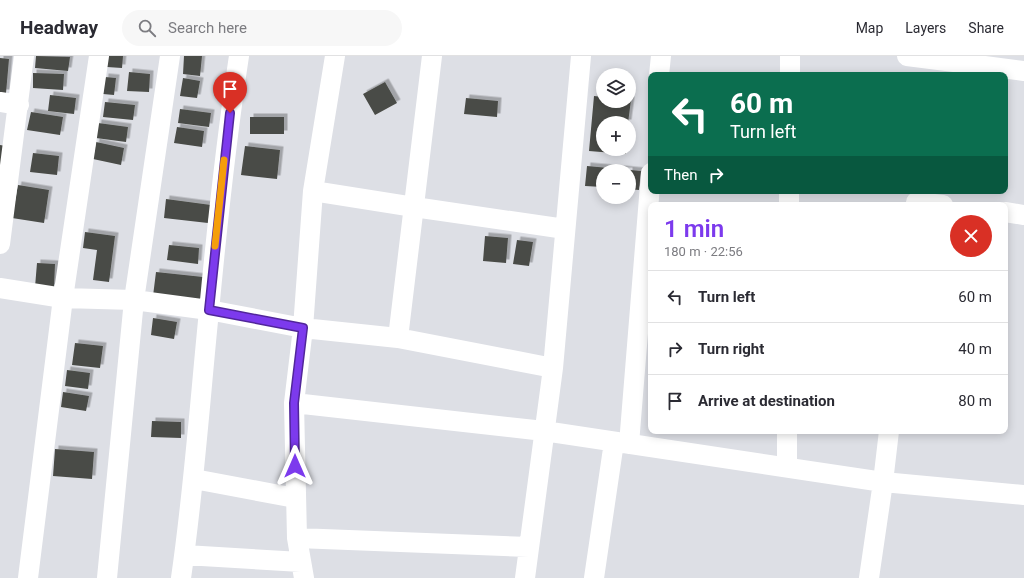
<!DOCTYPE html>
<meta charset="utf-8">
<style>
:root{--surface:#fff;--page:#f7f7f7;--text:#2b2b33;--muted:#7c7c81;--line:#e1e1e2;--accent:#7c3aed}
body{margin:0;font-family:Roboto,sans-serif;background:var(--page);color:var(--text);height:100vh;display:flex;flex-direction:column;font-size:15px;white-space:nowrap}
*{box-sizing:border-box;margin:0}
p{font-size:13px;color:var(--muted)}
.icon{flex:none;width:22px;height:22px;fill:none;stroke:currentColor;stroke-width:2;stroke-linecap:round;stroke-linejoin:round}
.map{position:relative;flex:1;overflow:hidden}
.details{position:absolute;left:648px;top:146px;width:360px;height:232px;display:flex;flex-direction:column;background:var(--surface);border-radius:8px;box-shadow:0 2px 10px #0003}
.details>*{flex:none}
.top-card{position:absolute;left:648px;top:16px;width:360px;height:122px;border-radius:8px;box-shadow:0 2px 10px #0003;background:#0b6e4f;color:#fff;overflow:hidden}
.fabs{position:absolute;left:596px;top:12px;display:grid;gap:8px}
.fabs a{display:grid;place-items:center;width:40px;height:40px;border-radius:50%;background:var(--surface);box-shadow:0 2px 10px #0003;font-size:20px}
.pin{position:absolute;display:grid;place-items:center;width:34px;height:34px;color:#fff;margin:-41px -17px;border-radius:50% 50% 50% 0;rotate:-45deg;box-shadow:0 0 4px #0007}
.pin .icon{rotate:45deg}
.me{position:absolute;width:44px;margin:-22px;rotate:0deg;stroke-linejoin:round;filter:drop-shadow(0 0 3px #0008)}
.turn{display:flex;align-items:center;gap:14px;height:84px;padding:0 16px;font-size:18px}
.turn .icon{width:52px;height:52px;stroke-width:2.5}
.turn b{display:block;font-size:28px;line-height:34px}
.then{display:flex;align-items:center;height:38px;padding:0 16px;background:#0003;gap:8px;font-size:15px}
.round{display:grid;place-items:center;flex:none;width:42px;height:42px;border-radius:21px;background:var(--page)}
.overview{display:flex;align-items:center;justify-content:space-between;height:68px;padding:0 16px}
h1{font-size:24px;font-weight:600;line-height:30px;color:var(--accent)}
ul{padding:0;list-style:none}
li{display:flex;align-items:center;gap:12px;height:52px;padding:0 16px;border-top:1px solid var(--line)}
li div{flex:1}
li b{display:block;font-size:15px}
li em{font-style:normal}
header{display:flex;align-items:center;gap:24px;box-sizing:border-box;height:56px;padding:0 20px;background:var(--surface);border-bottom:1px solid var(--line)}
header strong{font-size:19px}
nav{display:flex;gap:22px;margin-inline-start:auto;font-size:14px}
.search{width:280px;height:36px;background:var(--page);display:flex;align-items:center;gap:10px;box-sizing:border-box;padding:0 14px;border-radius:22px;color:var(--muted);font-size:15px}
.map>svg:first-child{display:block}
.building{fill:#494b46;filter:url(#shadow)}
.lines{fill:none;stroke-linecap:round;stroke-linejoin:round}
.street{stroke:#fff;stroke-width:20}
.route-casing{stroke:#51269a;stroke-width:10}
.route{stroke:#7c3aed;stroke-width:7}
.slow{stroke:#f59e0b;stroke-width:7}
</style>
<header>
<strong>Headway</strong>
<div class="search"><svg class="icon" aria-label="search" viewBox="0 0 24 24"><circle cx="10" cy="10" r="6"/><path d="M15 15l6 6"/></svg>Search here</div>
<nav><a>Map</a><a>Layers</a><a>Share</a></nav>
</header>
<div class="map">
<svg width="1024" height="522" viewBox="0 0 1024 522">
<defs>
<filter id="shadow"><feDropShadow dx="3.5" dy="-3.5" stdDeviation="0" flood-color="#0004"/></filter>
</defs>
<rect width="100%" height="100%" fill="#dddfe5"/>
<!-- building -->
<path class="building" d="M36,0L70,1L68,15L35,12Z
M108,0H123L122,12L107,11Z
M184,0H202L200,20L183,18Z
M0,2L9,3L6,37H0Z
M129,16L150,18L149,36L127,35Z
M33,17L64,18L63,34L33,32Z
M105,21L116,22L114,39L103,38Z
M183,22L200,25L197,42L180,40Z
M385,26L397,47L375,59L363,38Z
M50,39L76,42L74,58L48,55Z
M594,40L603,41V45L631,44L628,67H603V93H626V98L589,95Z
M466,42L498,45L497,61L464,58Z
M105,46L135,49L133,64L103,61Z
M180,53L211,57L209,71L178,67Z
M31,56L63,61L60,79L27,74Z
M250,61H284V78H250Z
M98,67L128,71L126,86L96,82Z
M177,71L204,75L202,91L174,87Z
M96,86L124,92L121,109L93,103Z
M0,89L6,90L0,113Z
M245,90L280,94L277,123L241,119Z
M33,97L59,100L57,119L30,116Z
M587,110L641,115L639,134L629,133V115H603V131L585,130Z
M18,129L49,134L44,167L12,162Z
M166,143L211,149L208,167L164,162Z
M85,176L115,180L109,226L93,224L97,194L83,192Z
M485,180L508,182L506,207L483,205Z
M517,184L533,186L529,210L513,208Z
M169,189L199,192L198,208L167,204Z
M37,207L55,208L54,232L35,231Z
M156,216L203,221L202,244L153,240Z
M153,262L177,266L174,283L151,279Z
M75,287L103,290L100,312L72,309Z
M67,314L90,317L88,333L65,330Z
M63,336L89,340L86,355L61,351Z
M152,365L181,366V382L151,381Z
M55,393L94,396L92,423L53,420Z"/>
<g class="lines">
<!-- street -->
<path class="street" d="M907,0L1024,15
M659,19L661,0
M790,19V0
M0,46L19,49
M313,135L414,151L565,173
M789,149V135
M916,149V146L943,149
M1005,156L1024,159
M0,188L24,0
M0,232L63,242L134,244L209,254L303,272L313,135L335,0
M398,282L432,0
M553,312L398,282L303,272L294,347L544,375L883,426L869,522
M294,347L297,482L304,522
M889,375L883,426L1024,439
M629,388L651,117
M787,411V375
M194,423L295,442
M297,482L529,491
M185,499L301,506
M28,522L63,242L99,0
M107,522L134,244L170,0
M181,522C194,433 200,344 209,255C217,170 226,85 239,0
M525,522L553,312L581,0
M594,522L614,386"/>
</g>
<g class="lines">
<!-- route casing -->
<g class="route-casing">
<path id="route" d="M230,57L209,254L303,272L294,347L295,410"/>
</g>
<!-- route -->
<use href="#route" class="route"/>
<!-- slow -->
<path class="slow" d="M215,190L224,104"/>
</g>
</svg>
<div class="fabs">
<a><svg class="icon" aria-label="layers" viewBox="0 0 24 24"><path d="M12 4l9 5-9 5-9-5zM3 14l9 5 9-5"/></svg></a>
<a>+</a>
<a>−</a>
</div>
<div class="pin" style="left:230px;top:57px;background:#d93025"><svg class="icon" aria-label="arrive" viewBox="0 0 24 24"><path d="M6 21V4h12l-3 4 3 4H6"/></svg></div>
<svg class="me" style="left:295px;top:410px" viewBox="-20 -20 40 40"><path d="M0-17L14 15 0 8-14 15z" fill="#7c3aed" stroke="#fff" stroke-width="4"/></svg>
<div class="top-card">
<div class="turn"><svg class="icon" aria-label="left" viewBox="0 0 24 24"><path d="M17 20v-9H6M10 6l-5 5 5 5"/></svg><div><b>60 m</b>Turn left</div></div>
<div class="then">Then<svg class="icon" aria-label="right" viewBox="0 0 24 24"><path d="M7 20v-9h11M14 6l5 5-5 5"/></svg></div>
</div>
<section class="details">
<div class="overview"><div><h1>1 min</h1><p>180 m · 22:56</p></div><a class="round" style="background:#d93025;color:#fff"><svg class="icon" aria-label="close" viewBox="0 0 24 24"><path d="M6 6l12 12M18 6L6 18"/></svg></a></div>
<ul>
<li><svg class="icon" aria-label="left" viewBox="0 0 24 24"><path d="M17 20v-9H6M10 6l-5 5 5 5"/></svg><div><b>Turn left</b></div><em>60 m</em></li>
<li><svg class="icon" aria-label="right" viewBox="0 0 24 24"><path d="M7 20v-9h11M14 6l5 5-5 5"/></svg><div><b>Turn right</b></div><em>40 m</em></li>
<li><svg class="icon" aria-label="arrive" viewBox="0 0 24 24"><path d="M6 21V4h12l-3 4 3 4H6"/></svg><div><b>Arrive at destination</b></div><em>80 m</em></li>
</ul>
</section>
</div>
